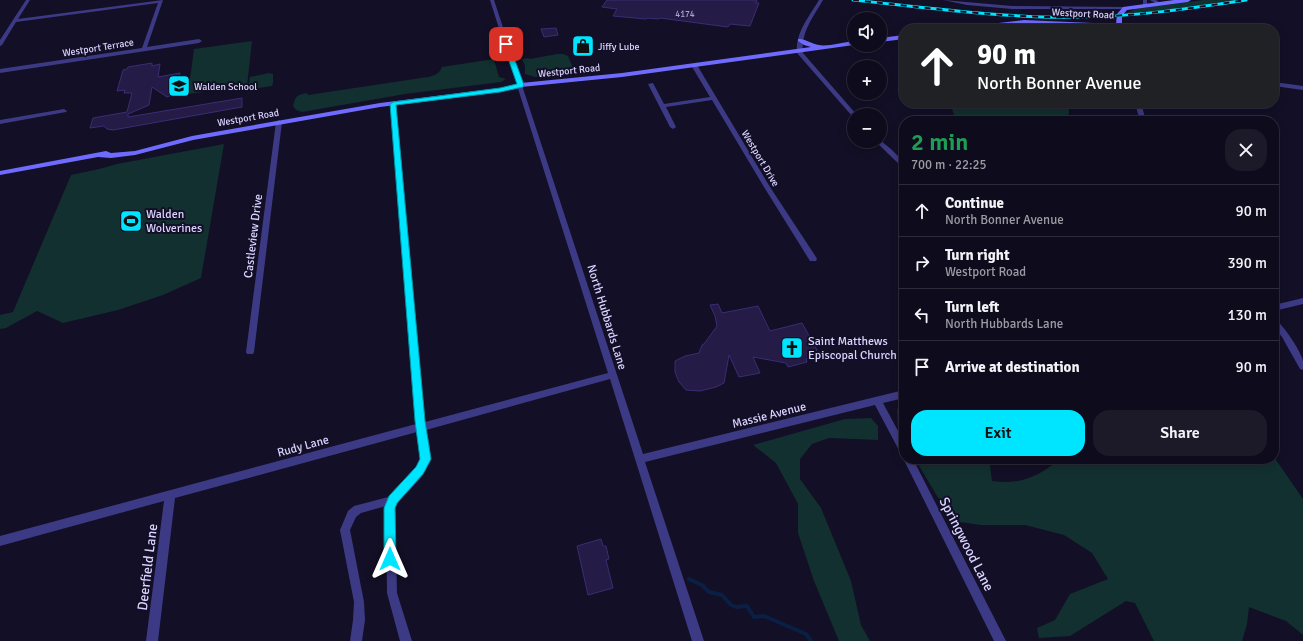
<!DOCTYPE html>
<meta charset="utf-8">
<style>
:root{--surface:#0e0b1c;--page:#1c1929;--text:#f1f3f6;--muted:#9b9ba3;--line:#2e2b3b;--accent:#00e5ff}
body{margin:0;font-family:Signika,sans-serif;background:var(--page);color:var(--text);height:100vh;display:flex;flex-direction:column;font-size:15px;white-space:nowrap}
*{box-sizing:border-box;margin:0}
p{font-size:13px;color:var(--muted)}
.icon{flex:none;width:22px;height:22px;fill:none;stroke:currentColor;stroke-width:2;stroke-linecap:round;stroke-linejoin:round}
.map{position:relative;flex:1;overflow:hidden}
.panel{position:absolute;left:899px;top:116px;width:380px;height:348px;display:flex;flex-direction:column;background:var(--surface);border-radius:16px;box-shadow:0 2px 10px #0003,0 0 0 1px var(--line)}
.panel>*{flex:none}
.guide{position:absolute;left:899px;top:24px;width:380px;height:84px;border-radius:16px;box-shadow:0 2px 10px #0003,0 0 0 1px var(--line);background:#202124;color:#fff;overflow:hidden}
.fabs{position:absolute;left:847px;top:12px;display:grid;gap:8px}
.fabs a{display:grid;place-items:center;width:40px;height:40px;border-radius:50%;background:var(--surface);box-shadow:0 2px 10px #0003,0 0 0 1px var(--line);font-size:20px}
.pin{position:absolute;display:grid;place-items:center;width:34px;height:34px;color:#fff;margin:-17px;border-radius:8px;box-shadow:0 2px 6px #0006}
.me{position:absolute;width:44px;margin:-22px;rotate:0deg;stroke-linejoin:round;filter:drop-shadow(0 0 3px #0008)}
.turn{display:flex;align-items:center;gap:14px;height:84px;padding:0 12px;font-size:18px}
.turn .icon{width:52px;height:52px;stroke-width:2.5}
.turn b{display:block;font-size:28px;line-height:34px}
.round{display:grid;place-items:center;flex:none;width:42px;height:42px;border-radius:16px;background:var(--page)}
.headline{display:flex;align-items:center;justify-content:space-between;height:68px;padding:0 12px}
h1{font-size:24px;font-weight:600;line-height:30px;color:#1e9e55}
.primary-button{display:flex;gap:8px;margin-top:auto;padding:8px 12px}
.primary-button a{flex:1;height:46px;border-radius:16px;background:var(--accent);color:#111;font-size:16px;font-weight:600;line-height:46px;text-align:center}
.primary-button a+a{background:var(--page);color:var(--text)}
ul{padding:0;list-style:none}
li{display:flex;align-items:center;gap:12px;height:52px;padding:0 12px;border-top:1px solid var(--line)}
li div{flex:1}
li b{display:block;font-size:15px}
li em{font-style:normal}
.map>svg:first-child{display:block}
.green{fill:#12302f}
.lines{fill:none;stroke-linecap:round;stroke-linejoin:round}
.stream{stroke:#0a1f44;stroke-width:4}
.building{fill:#241b47;stroke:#3b2d73}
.minor{fill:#3d3a85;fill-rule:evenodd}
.secondary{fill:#6f6bff;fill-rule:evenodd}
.rail-casing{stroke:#00e5ff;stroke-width:3}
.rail{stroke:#130f26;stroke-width:2;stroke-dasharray:6;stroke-linecap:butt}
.route{fill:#00e5ff;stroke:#0095a6}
.labels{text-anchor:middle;stroke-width:4;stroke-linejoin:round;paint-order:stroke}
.far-number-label{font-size:9px;fill:#aca6d1}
.far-street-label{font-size:10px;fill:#d9d4ff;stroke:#130f26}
.far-poi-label{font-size:10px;fill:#d9d4ff;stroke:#130f26;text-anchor:start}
.poi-label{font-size:12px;fill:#d9d4ff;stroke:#130f26;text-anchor:start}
.street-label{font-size:12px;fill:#d9d4ff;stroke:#130f26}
.near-street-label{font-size:14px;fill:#d9d4ff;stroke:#130f26}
</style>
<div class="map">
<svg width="1303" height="641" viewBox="0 0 1303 641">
<rect width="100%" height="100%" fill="#130f26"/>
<!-- green -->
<path class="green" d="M1203,0H1237L1158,11L1125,14L1135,9Z
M1031,24H1046L1049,29H984Z
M252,41L247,86L188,94L194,49Z
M557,54H563L568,56L573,68V72L535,77L525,74V66L522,59L528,58L530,59Z
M494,59L499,77L506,79L501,82L405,94L302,112L296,110L293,106C295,96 297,95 307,93L308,95L421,78C429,77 439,76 442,67Z
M269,73L273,74V83L272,86L252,89L248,88L250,77Z
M950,103H1063L1069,109L1068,121H968L954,115Z
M224,144L201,278L163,295L118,310L63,323L37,311L6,328L0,329V315L13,312L71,175L99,169L117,164Z
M904,406V441L898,431L897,409Z
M871,418L878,426V440L829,438L812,444L800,459V479L821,508L851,581L861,625L870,641H839L814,581L798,533V504L776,463L753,445L845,419Z
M1274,457L1303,499V635L1286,621L1249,607L1247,624L1242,641H1154L1135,603L1126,601L1070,636L1039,638L1037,628L1055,620L1070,594L1108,579L1092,553L1064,535L1025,525H981L952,521L915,459H986L990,465L992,481C1021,485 1037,477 1060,459H1274Z"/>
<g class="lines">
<!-- stream -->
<path class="stream" d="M689,579L702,585L709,592L722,595L731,605L736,607L747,606L754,617L764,616L806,634L811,641"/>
</g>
<!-- building -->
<path class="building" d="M607,0H757L756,3H759L750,26L730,24L728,27L660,18L659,19L647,18L646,19L613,16L617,9L602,7Z
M556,28L558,35L544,37L541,29Z
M152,63V66L160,64L158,77L180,73L177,81L185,87L178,92L167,97L152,87L149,105L128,114V117L242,98V107L113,130L107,129L104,126L90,128L93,118L127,112L132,93H124L125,90L117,91L123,70L127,69L128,67Z
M718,304L722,313L758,306L770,331L802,323L817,350L806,359L807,362L788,367L786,363L753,357L760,373L739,377L729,355L724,383L716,387L700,391L686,390L679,382L675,372V361L685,356L699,353L702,345L704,344L717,326L715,316L710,305Z
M601,539L603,546H606L609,559L606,560L613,588L588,595L577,546Z"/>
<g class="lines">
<!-- minor -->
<path class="minor" d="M26,0H30L18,19L163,0L147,47L199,39L202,41L199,43L0,73V69L142,48L158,3L16,22L2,45L0,46V40Z
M490,0H494L643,454L904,390V398L883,403L904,442V455L901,454L875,405L645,462L704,641H692L610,379L426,430C428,438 431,448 430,457C428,478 404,491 395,508L397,593L412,641H400L387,593L386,506L361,513L356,517L350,530L364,602L365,620L362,641H350L353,620L354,602L340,530L348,511L354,506L392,496L417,466L420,458L417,432L175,498L158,641H146L164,501L0,546V536L416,424L391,103L396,104L425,422L608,373Z
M819,0H823C814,16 800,33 803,53L856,114L857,115H854V117L852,116L797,53C795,33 809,17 819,0Z
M943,0L1012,6L1125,7L1127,8L1125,9H1012L967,5Z
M1143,0H1147V7L1143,6Z
M1150,0H1156L1162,4L1158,5Z
M692,64L697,65L770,187L816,257L817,259L816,261H810L764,187L712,100L666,107L676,127L673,129L670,127L648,84L653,83L664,104L710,97L691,65Z
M1274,82L1303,86V90L1274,86Z
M1135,103H1141L1146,121H1140Z
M64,109L67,111L66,112L0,124V120Z
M279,120L282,122L254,352L253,354H247L246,352L276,122Z
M880,140L892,150L904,162V168L902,167L875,141H880Z
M1303,298V304L1274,311V305Z
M1274,319C1282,322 1302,353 1303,361C1303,364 1303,367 1303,370L1300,369L1282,337L1274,327Z
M904,458V459H913L1006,641H994L905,462L903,459Z"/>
<!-- secondary -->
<path class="secondary" d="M1174,0H1191L1188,2L1127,10L1122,16V26L1119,28L1024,24L980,29H961L964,27L1024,20L1116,24L1117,14L1123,7Z
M904,35V39L880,42V38Z
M798,39C804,38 812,44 819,45C826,47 845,42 854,41V45L622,77L521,87L500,92L380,107L193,140L135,155L111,158L98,157L0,175V171L106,151L111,153L135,151L192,136L380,103L500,88L521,83L622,73L811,47L804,45L798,41Z"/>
<!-- rail casing -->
<g class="rail-casing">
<path id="rail" d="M853,0C930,8 1008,19 1086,17C1140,16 1193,8 1246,0"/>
</g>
<!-- rail -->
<use href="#rail" class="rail"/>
</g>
<!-- route -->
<path class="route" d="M504,43L509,44L524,85L523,87L500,92L396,105L425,421L431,459L423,474L397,503L395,508L396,559L394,563L390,565L386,563L384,559V508L389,496L416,467L420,459L415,421L390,104L393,102L500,88L517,84L503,44Z"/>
<!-- icons -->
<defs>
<g id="shop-square" transform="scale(1.15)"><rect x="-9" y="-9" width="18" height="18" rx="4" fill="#00e5ff" stroke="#130f26"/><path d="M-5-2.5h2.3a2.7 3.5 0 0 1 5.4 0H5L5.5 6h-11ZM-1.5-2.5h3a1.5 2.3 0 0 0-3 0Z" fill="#111"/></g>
<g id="school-square" transform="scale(1.15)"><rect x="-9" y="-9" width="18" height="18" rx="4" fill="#00e5ff" stroke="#130f26"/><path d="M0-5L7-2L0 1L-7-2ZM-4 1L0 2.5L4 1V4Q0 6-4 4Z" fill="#111"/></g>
<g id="stadium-square" transform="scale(1.15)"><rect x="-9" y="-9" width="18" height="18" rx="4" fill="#00e5ff" stroke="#130f26"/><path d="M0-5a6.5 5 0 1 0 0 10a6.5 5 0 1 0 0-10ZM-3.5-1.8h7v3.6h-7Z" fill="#111"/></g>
<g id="church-square" transform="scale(1.15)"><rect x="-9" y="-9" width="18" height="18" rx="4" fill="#00e5ff" stroke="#130f26"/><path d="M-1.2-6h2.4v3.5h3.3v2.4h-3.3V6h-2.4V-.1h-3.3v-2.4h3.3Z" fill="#111"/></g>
</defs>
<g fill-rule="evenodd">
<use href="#shop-square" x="583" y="46"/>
<use href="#school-square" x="179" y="86"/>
<use href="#stadium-square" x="131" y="221"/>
<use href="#church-square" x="792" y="348"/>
</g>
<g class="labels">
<!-- far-number labels -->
<g class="far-number-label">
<text x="685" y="17">4174</text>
</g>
<!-- far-street labels -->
<g class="far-street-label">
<text transform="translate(1083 13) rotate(3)" y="4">Westport Road</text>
<text transform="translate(98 47) rotate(-9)" y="4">Westport Terrace</text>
<text transform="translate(569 70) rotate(-6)" y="4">Westport Road</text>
<text transform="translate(248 117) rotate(-10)" y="4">Westport Road</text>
<text transform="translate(761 158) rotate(59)" y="4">Westport Drive</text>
</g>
<!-- far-poi labels -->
<g class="far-poi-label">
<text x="598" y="50">Jiffy Lube</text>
<text x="194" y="90">Walden School</text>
</g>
<!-- poi labels -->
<g class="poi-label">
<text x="146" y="218">Walden<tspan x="146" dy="14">Wolverines</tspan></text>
<text x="808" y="345">Saint Matthews<tspan x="808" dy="14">Episcopal Church</tspan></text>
</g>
<!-- street labels -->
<g class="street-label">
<text transform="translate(253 236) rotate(-83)" y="4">Castleview Drive</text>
<text transform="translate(607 317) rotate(73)" y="4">North Hubbards Lane</text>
<text transform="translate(769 415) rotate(-14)" y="4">Massie Avenue</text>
<text transform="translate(303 446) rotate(-15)" y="4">Rudy Lane</text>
</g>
<!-- near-street labels -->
<g class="near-street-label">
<text transform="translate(967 544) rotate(63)" y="5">Springwood Lane</text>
<text transform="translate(147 567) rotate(-83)" y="5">Deerfield Lane</text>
</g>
</g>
</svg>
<div class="fabs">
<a><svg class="icon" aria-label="sound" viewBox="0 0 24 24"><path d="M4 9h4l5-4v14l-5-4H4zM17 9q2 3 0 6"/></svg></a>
<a>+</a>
<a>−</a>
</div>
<div class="pin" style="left:506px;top:44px;background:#d93025"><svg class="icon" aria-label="arrive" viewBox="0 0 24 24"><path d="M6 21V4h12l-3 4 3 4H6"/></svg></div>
<svg class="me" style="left:390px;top:559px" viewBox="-20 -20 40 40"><path d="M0-17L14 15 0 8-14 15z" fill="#00e5ff" stroke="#fff" stroke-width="4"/></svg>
<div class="guide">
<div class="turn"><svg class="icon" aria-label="ahead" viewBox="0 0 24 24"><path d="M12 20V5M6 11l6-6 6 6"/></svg><div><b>90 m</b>North Bonner Avenue</div></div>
</div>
<section class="panel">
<div class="headline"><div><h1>2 min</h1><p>700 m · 22:25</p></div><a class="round"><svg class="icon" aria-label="close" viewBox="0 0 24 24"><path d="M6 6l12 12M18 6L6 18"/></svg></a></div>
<ul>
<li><svg class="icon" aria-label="ahead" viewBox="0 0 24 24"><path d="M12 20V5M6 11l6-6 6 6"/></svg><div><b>Continue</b><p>North Bonner Avenue</p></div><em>90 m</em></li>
<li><svg class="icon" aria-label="right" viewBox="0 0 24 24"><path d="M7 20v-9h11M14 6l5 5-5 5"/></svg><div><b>Turn right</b><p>Westport Road</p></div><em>390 m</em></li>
<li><svg class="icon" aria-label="left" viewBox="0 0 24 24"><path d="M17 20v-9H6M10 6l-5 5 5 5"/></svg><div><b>Turn left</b><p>North Hubbards Lane</p></div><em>130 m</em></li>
<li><svg class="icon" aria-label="arrive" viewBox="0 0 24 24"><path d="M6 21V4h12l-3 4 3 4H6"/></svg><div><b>Arrive at destination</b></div><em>90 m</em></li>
</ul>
<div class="primary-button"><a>Exit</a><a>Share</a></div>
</section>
</div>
